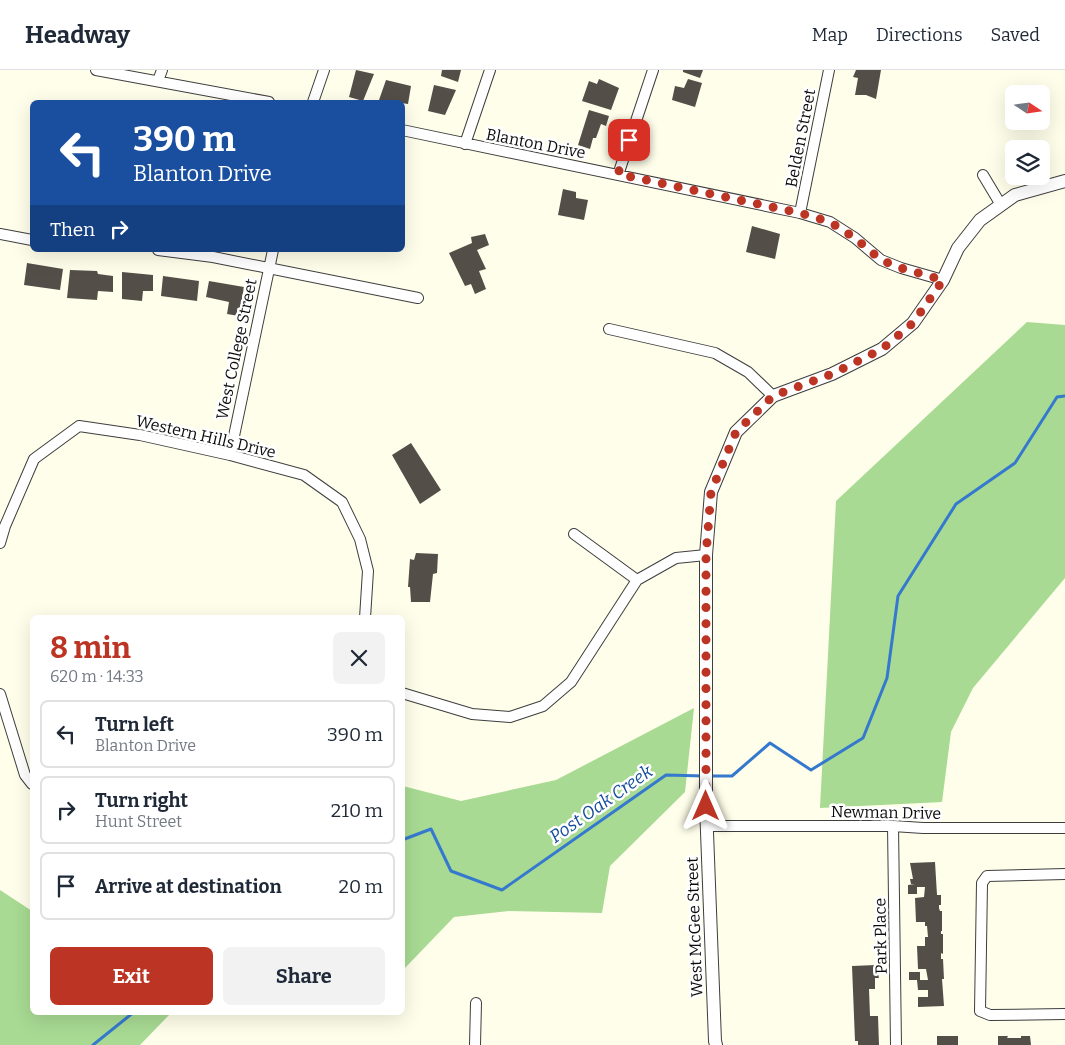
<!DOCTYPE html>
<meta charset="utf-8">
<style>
:root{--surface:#fff;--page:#f2f2f3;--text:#1f2937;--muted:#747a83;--line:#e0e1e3;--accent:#bc3423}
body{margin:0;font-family:Bitter,serif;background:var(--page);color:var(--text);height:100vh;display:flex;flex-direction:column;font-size:19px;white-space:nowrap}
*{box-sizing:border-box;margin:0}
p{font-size:16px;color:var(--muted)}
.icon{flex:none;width:28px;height:28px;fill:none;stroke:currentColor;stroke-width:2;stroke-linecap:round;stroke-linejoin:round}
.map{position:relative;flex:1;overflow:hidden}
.panel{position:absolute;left:30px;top:545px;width:375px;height:400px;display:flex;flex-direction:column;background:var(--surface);border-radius:8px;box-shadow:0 5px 20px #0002}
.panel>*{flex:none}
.banner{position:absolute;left:30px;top:30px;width:375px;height:152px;border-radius:8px;box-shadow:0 5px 20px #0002;background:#1a4fa0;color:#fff;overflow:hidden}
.needle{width:32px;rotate:103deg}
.controls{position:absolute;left:1005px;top:15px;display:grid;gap:10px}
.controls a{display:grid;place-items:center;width:45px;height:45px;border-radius:8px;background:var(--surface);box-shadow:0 5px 20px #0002;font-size:25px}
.pin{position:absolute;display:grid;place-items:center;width:42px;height:42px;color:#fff;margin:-21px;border-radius:10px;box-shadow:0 2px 8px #0006}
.me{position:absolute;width:55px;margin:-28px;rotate:0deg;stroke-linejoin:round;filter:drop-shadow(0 0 4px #0008)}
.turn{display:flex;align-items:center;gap:18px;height:105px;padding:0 20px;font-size:22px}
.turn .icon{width:65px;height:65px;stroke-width:2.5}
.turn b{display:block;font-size:35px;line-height:42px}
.then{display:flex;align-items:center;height:48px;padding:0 20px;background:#0003;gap:10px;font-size:19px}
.round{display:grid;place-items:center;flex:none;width:52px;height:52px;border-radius:8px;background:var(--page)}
.overview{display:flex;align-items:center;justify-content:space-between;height:85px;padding:0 20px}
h1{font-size:30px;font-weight:700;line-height:38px;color:var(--accent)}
.cta{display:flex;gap:10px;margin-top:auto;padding:10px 20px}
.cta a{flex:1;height:58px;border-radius:8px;background:var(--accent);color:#fff;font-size:20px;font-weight:700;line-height:58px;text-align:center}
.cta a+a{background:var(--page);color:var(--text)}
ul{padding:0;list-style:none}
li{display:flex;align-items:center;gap:15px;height:68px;margin:0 10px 8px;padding:0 10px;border:2px solid var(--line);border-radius:8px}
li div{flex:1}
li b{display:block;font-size:19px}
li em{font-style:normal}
header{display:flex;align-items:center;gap:30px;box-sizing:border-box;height:70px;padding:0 25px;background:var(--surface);border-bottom:1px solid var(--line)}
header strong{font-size:24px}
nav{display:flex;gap:28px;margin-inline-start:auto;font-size:18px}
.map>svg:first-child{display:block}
.forest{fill:#a8da93}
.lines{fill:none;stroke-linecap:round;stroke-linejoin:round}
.stream{stroke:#3579ce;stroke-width:3}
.building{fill:#544e48}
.minor-casing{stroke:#3e3e3e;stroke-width:12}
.tertiary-casing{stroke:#3e3e3e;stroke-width:14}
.minor{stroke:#fff;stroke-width:10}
.tertiary{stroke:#fff;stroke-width:12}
.route{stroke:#bc3423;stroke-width:9;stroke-dasharray:0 16.2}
.labels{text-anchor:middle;stroke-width:5;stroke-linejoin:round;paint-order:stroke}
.street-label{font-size:16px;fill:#0b0b0b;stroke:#fff}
.water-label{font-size:18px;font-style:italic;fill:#144c9d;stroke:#fff}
</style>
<header>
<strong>Headway</strong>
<nav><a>Map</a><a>Directions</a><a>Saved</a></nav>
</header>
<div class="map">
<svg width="1065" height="975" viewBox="0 0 1065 975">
<rect width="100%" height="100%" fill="#fffeea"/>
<!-- forest -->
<path class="forest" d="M1027,252L1065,255V508L973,618L951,662L942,732L820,738L836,431Z
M694,638L685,722L610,796L602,843L509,841L454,847L405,898L403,899V716L461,731L556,710Z
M0,820L32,841V942L171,943L140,975H0Z"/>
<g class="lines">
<!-- stream -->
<path class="stream" d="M710,706H732L770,673L811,700L863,668L887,608L898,526L956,434L1015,393L1057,327L1065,326
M402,770L431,759L451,801L502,820L666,705L704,706
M93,975L134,942"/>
</g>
<!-- building -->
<path class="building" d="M356,0L374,4L363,31L349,27Z
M442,0H461L458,12L441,6Z
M683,0H703L700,8L683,2Z
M856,0H881L876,29L866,25H855L858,8L853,7Z
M599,9L619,18L611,40L582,31L589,11L597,14Z
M688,9L702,13L695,37L672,30L675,16L684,18Z
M386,10L411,16L408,34L379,30Z
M434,15L456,20L445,45L428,41Z
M589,40L609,46L606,56L601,54L596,68H593L590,79L578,75Z
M563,119L576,122V128L588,130L584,150L558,145Z
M752,156L780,164L775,189L746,182Z
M485,164L489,175L477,180L486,199L479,201L486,219L475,224L471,214L465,216L449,183L472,173L471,167Z
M27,193L63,199L60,220L24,215Z
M70,200L97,201L98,204L113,206V222L98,221L97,230L67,228Z
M122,202L153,205V221H143L142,231L122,229Z
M163,206L199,211L197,231L161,226Z
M209,211L244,217L239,246L227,244L229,232L206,227Z
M411,373L441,420L420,434L392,385Z
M416,483L438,484L437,503L433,504L430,532H411L410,517H408L410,489L414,490Z
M935,792L937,825H941V835H939V838L940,841H942V861H941V864H943V884L941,883V889H943L944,909H942L944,936L918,937V927H928V920H918L917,910H909V902H920V910H928L926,899H918L917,876H925V867H928L927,856H925V852H916L915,828L924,827L925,817H917V824H908V815L915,814H911L910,809H913L910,793Z
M876,895L879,908H875V919H869L870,946H878L879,975H858V971H855L852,896Z
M937,966H958V975H937Z
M998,966H1008L1007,968H1021V966H1030L1031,975H998Z"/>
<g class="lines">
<!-- minor casing -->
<g class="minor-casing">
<path id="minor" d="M96,0L269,32
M158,11L162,0
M313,32L324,0
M402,60L800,143L830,152L855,168L881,190L901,198L943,210
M465,74L490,0
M618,105L653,0
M983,105L1001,135
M800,143L829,0
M0,164L32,170
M158,180L213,187L418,228
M609,259L715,283L748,302L773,326
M230,385L273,180
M574,464L637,510
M0,473L5,456L34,389L79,356L140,365L230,385L304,405L342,432L360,469L368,501L365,548
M402,623L472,644L510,647L543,636L571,612L637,510L676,488L706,485
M0,624L25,705L32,714
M707,756H893L923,758H1065
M893,756L896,975
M1065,804L987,806L982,813L980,941L990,945L1065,944
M475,975L476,933"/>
</g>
<!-- tertiary casing -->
<g class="tertiary-casing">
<path id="tertiary" d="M716,975L715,971L706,736V485L711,422L736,362L773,326L832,304L882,279L913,253L943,210L958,178L980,150L1015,125L1065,111"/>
</g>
<!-- minor -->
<use href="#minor" class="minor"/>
<!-- tertiary -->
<use href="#tertiary" class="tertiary"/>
</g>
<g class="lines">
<!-- route -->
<path class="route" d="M629,70L618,104L800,143L830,152L855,168L881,190L901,198L943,210L913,253L882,279L832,304L773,326L736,362L711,422L706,485V736"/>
</g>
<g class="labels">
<!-- street labels -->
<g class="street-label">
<text transform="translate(800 68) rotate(-79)" y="6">Belden Street</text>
<text transform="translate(536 73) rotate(11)" y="6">Blanton Drive</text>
<text transform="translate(236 279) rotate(-78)" y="6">West College Street</text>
<text transform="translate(206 366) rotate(13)" y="6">Western Hills Drive</text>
<text transform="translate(886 742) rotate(1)" y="6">Newman Drive</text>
<text transform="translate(694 857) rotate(-92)" y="6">West McGee Street</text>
<text transform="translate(880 866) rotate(-91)" y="6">Park Place</text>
</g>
<!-- water labels -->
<g class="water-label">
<text transform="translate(601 734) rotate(-35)" y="6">Post Oak Creek</text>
</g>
</g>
</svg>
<div class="controls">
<a><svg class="needle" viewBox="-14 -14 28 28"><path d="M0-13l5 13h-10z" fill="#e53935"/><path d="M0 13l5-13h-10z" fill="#747a83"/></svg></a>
<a><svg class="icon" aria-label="layers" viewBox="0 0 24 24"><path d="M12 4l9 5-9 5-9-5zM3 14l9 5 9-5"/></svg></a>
</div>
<div class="pin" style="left:629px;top:70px;background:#d93025"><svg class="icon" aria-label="arrive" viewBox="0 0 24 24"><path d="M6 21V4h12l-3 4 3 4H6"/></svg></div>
<svg class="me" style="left:706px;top:736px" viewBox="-20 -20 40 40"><path d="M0-17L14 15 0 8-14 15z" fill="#bc3423" stroke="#fff" stroke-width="4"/></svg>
<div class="banner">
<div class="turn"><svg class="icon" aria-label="left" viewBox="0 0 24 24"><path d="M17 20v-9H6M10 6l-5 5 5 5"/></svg><div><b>390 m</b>Blanton Drive</div></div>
<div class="then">Then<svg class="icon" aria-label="right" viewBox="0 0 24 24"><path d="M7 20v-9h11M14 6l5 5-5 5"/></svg></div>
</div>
<section class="panel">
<div class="overview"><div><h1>8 min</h1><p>620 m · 14:33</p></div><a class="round"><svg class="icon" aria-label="close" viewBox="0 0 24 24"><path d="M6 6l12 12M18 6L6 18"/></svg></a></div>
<ul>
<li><svg class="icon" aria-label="left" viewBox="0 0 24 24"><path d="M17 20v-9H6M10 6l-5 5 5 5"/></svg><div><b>Turn left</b><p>Blanton Drive</p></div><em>390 m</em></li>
<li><svg class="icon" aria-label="right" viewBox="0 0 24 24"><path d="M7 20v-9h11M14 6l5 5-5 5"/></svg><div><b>Turn right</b><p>Hunt Street</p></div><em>210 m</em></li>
<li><svg class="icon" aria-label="arrive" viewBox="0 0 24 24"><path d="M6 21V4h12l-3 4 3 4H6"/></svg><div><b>Arrive at destination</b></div><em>20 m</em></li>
</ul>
<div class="cta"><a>Exit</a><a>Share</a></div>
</section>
</div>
